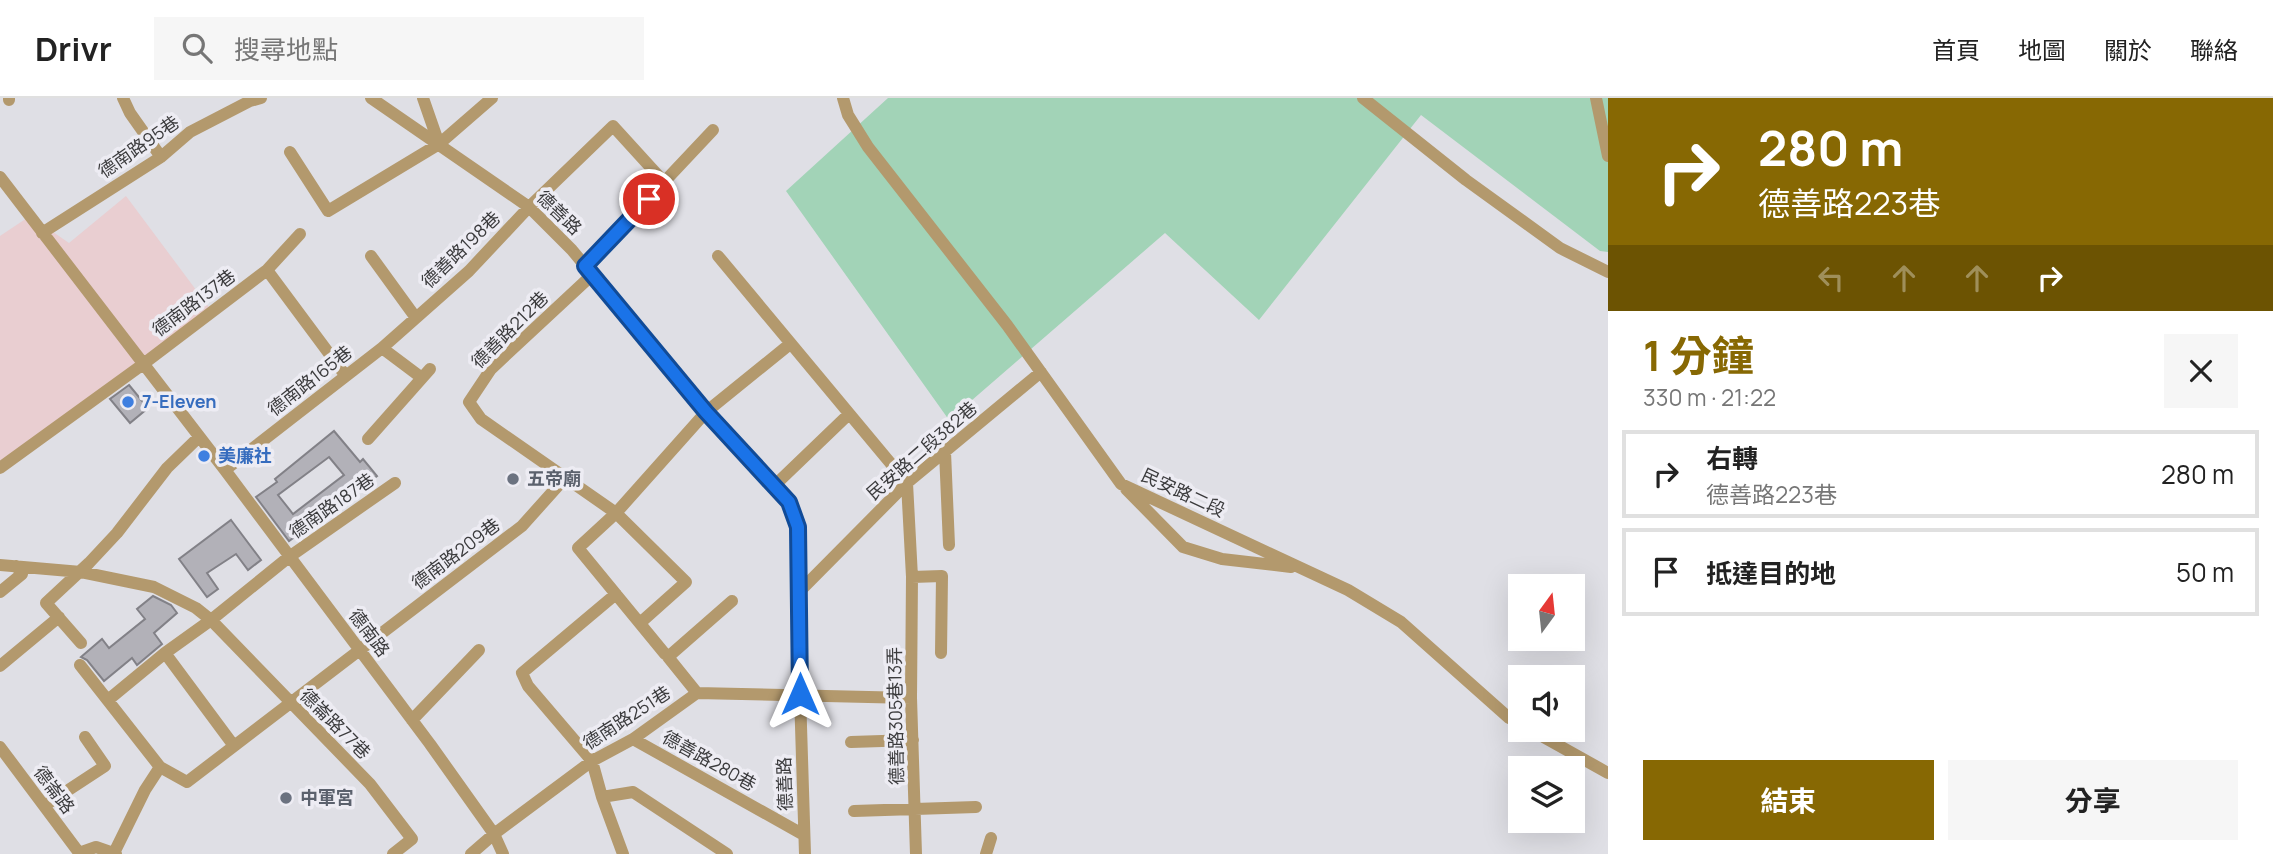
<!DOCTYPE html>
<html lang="zh-TW">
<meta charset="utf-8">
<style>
:root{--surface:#fff;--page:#f6f6f6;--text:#222;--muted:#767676;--line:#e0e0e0;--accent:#876803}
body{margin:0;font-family:Manrope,"Noto Sans TC",sans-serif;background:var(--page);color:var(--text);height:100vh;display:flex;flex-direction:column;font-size:26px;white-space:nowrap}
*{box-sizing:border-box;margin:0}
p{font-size:23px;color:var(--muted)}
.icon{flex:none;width:38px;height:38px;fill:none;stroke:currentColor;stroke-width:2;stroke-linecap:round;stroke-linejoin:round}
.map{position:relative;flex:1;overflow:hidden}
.drawer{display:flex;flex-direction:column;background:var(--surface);width:665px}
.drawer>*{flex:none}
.hud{background:#876803;color:#fff;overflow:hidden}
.needle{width:46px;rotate:15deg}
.buttons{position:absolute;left:1508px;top:476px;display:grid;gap:14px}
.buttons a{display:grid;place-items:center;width:77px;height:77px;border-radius:0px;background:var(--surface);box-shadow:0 7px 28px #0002;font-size:35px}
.pin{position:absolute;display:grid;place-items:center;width:60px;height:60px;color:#fff;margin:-30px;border:4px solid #fff;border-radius:50%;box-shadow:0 2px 7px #0007}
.me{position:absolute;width:77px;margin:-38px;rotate:0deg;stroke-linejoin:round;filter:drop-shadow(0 0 5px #0008)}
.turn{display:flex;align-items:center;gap:24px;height:147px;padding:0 35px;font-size:32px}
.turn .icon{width:91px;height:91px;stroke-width:2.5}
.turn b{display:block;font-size:49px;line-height:60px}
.lanes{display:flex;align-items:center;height:66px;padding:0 35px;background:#0003;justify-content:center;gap:35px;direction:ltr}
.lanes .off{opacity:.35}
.round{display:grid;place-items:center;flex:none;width:74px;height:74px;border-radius:0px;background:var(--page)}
.overview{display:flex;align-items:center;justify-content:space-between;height:119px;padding:0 35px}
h1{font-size:42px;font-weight:700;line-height:52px;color:var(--accent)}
.button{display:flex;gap:14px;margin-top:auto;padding:14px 35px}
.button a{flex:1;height:80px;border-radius:0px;background:var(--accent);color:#fff;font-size:28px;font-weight:700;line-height:80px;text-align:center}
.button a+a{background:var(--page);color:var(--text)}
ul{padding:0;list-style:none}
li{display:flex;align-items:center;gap:21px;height:88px;margin:0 14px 10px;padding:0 21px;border:4px solid var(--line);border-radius:0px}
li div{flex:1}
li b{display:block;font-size:26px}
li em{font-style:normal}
header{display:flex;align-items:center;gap:42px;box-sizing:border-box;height:98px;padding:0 35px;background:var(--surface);border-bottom:2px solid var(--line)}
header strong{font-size:33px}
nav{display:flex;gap:38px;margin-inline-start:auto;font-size:24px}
.search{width:490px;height:63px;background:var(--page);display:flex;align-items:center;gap:18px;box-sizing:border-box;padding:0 24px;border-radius:0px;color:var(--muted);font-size:26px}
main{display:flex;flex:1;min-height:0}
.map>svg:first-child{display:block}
.industrial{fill:#e9ced1}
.green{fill:#a2d3b7}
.building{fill:#b2b1b8;stroke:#828187;stroke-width:2;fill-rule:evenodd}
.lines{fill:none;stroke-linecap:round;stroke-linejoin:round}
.minor{stroke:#b3996d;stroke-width:12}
.route-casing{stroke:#114b97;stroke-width:18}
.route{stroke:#1a73e8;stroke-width:12}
.shop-dot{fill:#3f7fe0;stroke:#edecf3;stroke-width:2.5}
.worship-dot{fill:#6b7280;stroke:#edecf3;stroke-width:2.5}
.labels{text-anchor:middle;stroke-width:7;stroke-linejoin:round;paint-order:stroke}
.street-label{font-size:18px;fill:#3b3b3d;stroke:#edecf3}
.shop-label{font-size:18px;font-weight:bold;fill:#366cbe;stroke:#edecf3;text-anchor:start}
.worship-label{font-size:18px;font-weight:bold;fill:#5b616d;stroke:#edecf3;text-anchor:start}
</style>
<header>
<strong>Drivr</strong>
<div class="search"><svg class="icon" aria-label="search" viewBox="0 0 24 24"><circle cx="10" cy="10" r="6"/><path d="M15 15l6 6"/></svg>搜尋地點</div>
<nav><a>首頁</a><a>地圖</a><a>關於</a><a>聯絡</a></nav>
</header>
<main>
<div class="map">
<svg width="1608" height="756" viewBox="0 0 1608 756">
<rect width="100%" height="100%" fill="#dfdfe5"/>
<!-- industrial -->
<path class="industrial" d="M126,98L214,216L0,363V138L30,118L69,145Z"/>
<!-- green -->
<path class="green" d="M888,0H1608V154L1600,153L1421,17L1259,222L1165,135L949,322L786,93Z"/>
<!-- building -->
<path class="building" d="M129,287L148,310L130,325L110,301Z
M334,333L360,364L363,361L377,378L289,443L256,399L277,384L275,381ZM329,359L344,377L293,416L278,397Z
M231,422L261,462L248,472L236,456L207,475L218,491L207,499L179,461Z
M153,498L171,507L177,515L154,535L162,546L137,567L132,560L104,583L87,562L81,559L102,541L109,550L145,521L137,511Z"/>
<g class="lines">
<!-- minor -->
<path class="minor" d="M123,0L130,15L161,59
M371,0L529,109L572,152L706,314L789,404L798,429L800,493V596L805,756
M423,0L439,46
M843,0L848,17L868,49L1007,227L1121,386L1348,492L1401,524L1509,620L1521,626
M1363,0L1466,82L1560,150L1608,174
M1596,0L1608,58
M9,2V0
M290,54L328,113L439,46L492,0
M0,79L225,372L430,646L494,736L503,756
M42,135L161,59L190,34L250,3L261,0
M371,158L416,220
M718,158L907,385L912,479L911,600L916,756
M585,168L713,32
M267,172L345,277
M592,177L491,271L469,304L481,321L616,415L686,484L640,525
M382,250L422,280
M368,341L430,271
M945,354L949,447
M0,370L142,267L267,172L300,136
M225,372L382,250L469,173L529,109L613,28L664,84
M774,388L849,316
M1126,391L1183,449L1222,461L1291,469
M0,467L81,474L154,489L196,510L211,522L370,686L412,741L393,756
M912,479L942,478L941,555
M800,493L907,385L1041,274
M0,494L22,476L16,468
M616,496L522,575L528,588L592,663L602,699L623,756
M81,545L46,505L89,465L117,435L167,370L199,339
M165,555L234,648
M665,556L578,450L616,415L706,314L790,246
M80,567L160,669L187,684L522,428L565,380
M0,568L59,519
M697,595L668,559L732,503
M108,602L165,555L211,522L289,459L395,385
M412,622L479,552
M1531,632L1608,675
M633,641L804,737
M851,644L913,642
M0,649L80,756
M602,699L633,694L727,756
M44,708L105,668L85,639
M854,713L976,709
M79,755L96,749L116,756
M114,755L145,692L160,669
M471,756L494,736L592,663L633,641L697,595L911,600
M986,756L991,740"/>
</g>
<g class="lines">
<!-- route casing -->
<g class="route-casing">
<path id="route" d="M649,101L585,168L706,314L789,404L798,429L800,596"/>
</g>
<!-- route -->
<use href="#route" class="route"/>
</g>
<!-- markers -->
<g class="shop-dot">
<circle cx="128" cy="304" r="7"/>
<circle cx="204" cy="358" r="7"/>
</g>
<g class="worship-dot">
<circle cx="513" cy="381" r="7"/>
<circle cx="286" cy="700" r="7"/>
</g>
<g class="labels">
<!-- street labels -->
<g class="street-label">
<text transform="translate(139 49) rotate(-35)" y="6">德南路95巷</text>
<text transform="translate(559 115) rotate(44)" y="6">德善路</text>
<text transform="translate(461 152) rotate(-44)" y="6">德善路198巷</text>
<text transform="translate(194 205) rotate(-37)" y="6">德南路137巷</text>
<text transform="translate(510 232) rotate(-45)" y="6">德善路212巷</text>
<text transform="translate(310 283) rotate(-38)" y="6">德南路165巷</text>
<text transform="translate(922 353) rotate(-41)" y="6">民安路二段382巷</text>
<text transform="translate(1183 395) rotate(25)" y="6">民安路二段</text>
<text transform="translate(332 408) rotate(-35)" y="6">德南路187巷</text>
<text transform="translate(456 456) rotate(-37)" y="6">德南路209巷</text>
<text transform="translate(369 535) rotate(53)" y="6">德南路</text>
<text transform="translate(896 618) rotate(-91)" y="6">德善路305巷13弄</text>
<text transform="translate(627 620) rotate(-33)" y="6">德南路251巷</text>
<text transform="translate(335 626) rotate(45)" y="6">德崙路77巷</text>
<text transform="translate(709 663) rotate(29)" y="6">德善路280巷</text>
<text transform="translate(785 686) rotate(-92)" y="6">德善路</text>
<text transform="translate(54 692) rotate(53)" y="6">德崙路</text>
</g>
<!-- shop labels -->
<g class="shop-label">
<text x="142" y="310">7-Eleven</text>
<text x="218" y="364">美廉社</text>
</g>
<!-- worship labels -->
<g class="worship-label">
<text x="527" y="387">五帝廟</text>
<text x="300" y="706">中軍宮</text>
</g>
</g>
</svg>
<div class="buttons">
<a><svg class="needle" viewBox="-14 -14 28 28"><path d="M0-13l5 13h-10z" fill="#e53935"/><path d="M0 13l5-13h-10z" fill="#767676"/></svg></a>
<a><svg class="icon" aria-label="sound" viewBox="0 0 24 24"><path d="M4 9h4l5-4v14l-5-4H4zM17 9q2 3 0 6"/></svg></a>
<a><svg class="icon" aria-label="layers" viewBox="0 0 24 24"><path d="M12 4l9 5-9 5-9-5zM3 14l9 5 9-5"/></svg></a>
</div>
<div class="pin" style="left:649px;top:101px;background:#d93025"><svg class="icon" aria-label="arrive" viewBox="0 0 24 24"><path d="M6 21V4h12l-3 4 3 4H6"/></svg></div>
<svg class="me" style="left:800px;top:596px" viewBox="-20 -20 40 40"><path d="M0-17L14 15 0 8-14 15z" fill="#1a73e8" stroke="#fff" stroke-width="4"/></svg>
</div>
<section class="drawer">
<div class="hud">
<div class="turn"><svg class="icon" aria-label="right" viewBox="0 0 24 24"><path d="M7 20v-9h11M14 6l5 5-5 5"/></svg><div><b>280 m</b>德善路223巷</div></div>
<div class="lanes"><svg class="icon off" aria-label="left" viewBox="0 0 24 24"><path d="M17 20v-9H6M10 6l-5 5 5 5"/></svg><svg class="icon off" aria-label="ahead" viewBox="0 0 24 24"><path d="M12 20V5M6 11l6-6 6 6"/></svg><svg class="icon off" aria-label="ahead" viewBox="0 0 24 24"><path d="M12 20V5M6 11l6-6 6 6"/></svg><svg class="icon" aria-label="right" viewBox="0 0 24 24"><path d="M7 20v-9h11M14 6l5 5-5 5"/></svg></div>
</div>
<div class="overview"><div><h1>1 分鐘</h1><p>330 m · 21:22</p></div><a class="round"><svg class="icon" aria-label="close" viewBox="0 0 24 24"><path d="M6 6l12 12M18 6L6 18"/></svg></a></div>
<ul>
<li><svg class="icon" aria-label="right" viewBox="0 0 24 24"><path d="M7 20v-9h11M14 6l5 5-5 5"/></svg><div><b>右轉</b><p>德善路223巷</p></div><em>280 m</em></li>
<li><svg class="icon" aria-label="arrive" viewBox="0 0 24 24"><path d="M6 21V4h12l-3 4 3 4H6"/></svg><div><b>抵達目的地</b></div><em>50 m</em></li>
</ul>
<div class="button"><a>結束</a><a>分享</a></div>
</section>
</main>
